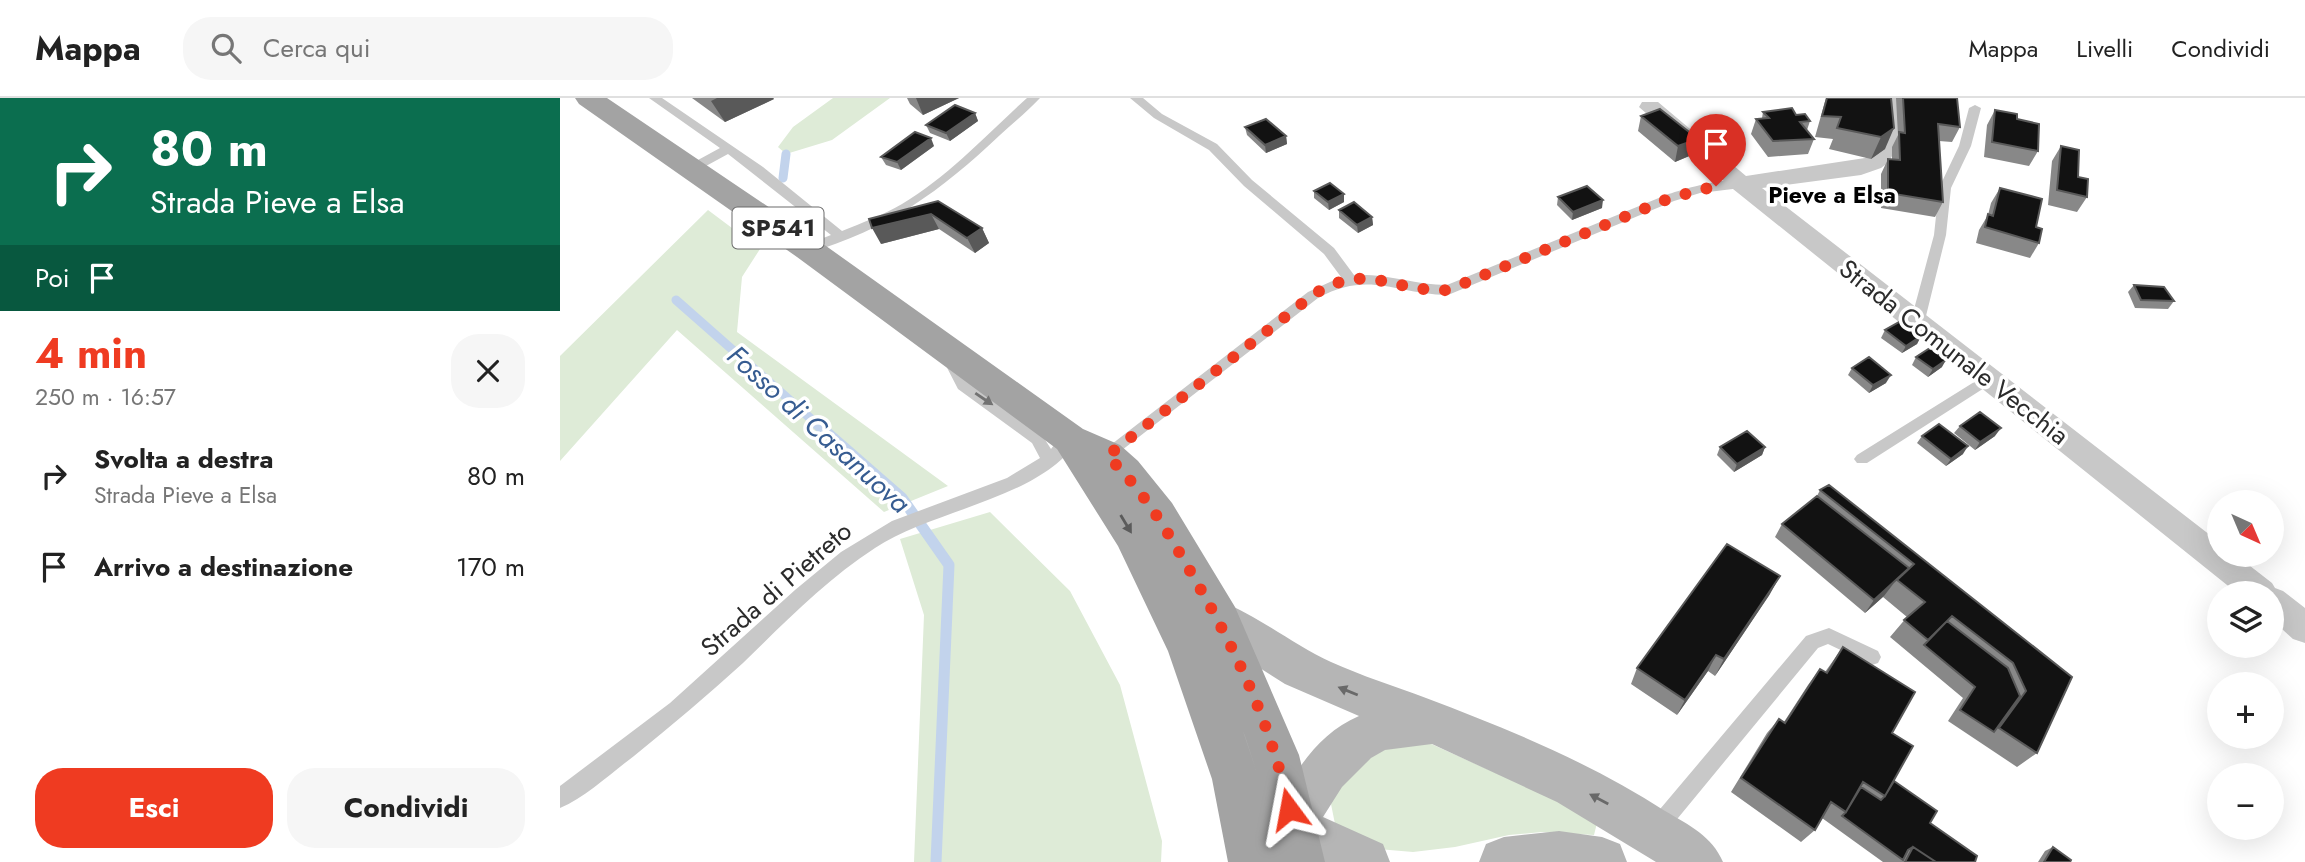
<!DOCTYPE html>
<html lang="it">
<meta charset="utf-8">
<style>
:root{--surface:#fff;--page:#f6f6f6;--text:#222;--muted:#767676;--line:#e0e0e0;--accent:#ef3b21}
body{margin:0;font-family:Jost,sans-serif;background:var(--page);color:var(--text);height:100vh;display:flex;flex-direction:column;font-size:26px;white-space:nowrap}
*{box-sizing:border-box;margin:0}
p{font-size:23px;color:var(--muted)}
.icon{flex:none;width:38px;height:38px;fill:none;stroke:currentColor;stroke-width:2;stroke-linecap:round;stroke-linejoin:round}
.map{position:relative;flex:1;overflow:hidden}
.sheet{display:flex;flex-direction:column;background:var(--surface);width:560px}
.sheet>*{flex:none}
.guide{background:#0b6e4f;color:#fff;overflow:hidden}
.needle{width:46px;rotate:136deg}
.buttons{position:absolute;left:1647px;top:392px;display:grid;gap:14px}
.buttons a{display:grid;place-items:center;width:77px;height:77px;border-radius:50%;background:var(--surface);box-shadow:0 7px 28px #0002;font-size:35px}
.pin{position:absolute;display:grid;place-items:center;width:60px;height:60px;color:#fff;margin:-72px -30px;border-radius:50% 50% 50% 0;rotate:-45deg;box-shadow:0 0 7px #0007}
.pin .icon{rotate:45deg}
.me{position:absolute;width:77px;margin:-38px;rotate:347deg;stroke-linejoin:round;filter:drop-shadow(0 0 5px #0008)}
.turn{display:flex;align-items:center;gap:24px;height:147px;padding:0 35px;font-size:32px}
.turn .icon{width:91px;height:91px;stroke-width:2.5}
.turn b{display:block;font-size:49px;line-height:60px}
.then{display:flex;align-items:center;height:66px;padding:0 35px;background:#0003;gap:14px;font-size:26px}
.round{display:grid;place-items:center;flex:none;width:74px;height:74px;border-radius:28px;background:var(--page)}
.head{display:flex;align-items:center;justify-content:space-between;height:119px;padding:0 35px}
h1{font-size:42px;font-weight:700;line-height:52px;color:var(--accent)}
.cta{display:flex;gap:14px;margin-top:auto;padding:14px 35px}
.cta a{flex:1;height:80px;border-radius:28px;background:var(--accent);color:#fff;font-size:28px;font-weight:700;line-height:80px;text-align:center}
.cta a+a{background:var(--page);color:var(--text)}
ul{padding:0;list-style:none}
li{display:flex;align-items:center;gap:21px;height:91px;padding:0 35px}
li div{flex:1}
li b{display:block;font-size:26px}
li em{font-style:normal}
header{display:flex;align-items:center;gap:42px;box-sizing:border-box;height:98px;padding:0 35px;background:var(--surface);border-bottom:2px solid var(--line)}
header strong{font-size:33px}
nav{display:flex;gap:38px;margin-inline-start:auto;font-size:24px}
.search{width:490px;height:63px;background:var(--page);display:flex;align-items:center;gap:18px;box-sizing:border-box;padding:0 24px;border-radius:28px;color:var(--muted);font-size:26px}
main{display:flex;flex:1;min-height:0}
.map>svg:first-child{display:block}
.green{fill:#deebd7}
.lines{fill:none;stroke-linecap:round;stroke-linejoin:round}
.stream-far1{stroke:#c2d3ec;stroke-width:9}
.stream{stroke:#c2d3ec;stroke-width:11}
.lane{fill:#c8c8c8;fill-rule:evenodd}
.street{fill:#c8c8c8;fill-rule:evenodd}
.secondary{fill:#b5b5b5;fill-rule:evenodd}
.primary{fill:#a3a3a3;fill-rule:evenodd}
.wall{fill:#888}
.shaded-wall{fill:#595959}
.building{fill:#121212;stroke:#595959;stroke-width:2}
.oneway{fill:#727272}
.oneway2{fill:#5b5b5b}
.oneway3{fill:#696969}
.route{stroke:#ef3b21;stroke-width:12;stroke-dasharray:0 21.6}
.labels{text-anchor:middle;stroke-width:7;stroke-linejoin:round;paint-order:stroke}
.far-neighbourhood-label{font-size:23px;font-weight:bold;fill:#000;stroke:#fff}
.shield{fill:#fff;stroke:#6b6b6b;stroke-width:2}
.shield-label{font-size:24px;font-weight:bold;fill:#2b2b2b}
.street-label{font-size:26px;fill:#2b2b2b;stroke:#fff}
.water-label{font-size:28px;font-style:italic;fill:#365c91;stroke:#fff}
</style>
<header>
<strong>Mappa</strong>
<div class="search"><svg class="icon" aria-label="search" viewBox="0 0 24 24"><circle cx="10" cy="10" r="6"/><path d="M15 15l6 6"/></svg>Cerca qui</div>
<nav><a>Mappa</a><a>Livelli</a><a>Condividi</a></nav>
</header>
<main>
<section class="sheet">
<div class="guide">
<div class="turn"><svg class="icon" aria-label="right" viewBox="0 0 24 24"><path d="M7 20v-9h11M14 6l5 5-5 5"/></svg><div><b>80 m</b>Strada Pieve a Elsa</div></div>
<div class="then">Poi<svg class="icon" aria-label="arrive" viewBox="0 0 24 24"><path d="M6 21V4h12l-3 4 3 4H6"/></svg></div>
</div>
<div class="head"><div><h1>4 min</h1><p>250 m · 16:57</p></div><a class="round"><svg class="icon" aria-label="close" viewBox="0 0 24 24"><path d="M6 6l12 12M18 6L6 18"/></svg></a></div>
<ul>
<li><svg class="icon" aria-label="right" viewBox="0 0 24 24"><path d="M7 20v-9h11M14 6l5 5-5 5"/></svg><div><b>Svolta a destra</b><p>Strada Pieve a Elsa</p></div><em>80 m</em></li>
<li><svg class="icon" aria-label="arrive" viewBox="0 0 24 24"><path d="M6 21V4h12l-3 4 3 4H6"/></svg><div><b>Arrivo a destinazione</b></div><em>170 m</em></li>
</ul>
<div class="cta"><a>Esci</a><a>Condividi</a></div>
</section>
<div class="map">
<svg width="1745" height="764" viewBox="0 0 1745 764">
<rect width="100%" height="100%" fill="#fff"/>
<!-- green -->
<path class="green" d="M273,0H330L272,42L226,56L218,49L233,29Z
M148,112L200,151L182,179L177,234L388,388L324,414L117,232L0,363V258Z
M430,414L510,493L560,587L602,743L601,764H354L364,517L340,441Z
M858,640L1038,721L1034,737L982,734L949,737L895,749L853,754L818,751L775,726L771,706L785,666Z"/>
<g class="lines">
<!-- stream-far1 -->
<path class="stream-far1" d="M223,80L226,56
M116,202L258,327"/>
<!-- stream -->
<path class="stream" d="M256,325L342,400L389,467L376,764"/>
<!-- lane -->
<path class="lane" d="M89,0H102L203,69L282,133C302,125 323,117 342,106C389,78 427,36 467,0H480C468,13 453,25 440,37C381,93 327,132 248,155L243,154V148L271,137L168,56L135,74H127V68L160,50Z
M570,0H583L602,16L657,46L692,82L774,150L794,177C825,175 855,187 887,187L1106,97C1122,92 1174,75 1187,86L1181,90L1140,95L1114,103L888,197C835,196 809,172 758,200L544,366L539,364L536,360L539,356L748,194L781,179L764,156L684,88L649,52L594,20Z
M1415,7L1421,10L1411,48L1391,90L1386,137L1364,226L1357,231L1350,226L1374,137L1379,90L1399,48L1409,10Z
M388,253L393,254L408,283L482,337L491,351C498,343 504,333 515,337L518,341C484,400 371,412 315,450C266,482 225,524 183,565C148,597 111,628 74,658C51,675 26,699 0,710V688L110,605L235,492L281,454L332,423L447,380L480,360L472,345L398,291L381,258Z
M1427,276L1432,277L1434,281L1432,285L1307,365H1297L1294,361L1297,357Z
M1269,530L1318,553L1321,559L1318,565L1312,567L1268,546L1258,550L1104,737L1097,740L1090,737L1087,730L1090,723L1246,538Z"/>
<!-- street -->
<path class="street" d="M1317,0H1339L1340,42L1329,64L1321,70L1301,77L1202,90L1659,444V457H1676L1712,485L1715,490L1723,493L1745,510V545L1733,541L1712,522V495H1677L1173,91L1079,9L1082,4H1098L1186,78L1305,60C1324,46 1319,22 1317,0Z"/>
<!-- secondary -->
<path class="secondary" d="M660,503C699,518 733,547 771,564C802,578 834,588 866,600C948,631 1031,665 1105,713C1129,727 1152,738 1163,764H1096L997,704L872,646L825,652L811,660L782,689L763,719L823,746L830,764H750L745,761L744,764H694L705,737L694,727L687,710L644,587L650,572L666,566L682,572L727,689C745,659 766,632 799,618L725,586L645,535L639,522L645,509Z
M999,733L1042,739L1060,746L1067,764H919L926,746L944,739Z"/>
<!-- primary -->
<path class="primary" d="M15,0H47L259,143L523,331L560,347L578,363L612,405L675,509L739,657L765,764H668L652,681L608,553L558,448L497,351L237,159L19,6ZM683,633L696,672L685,638Z"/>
</g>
<!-- wall -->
<path class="wall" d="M132,0H213L214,1L165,24Z
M347,0H399L363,17L350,6Z
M1266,0H1331L1325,51L1311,61L1269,51L1273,41L1255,39Z
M1336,0H1397L1400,29L1392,44L1379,43L1383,104L1375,119L1321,110V76L1328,61H1332V49L1338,37Z
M1435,12L1478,53L1469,68L1424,59L1427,27Z
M1203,14L1236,17L1250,23L1247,32L1254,41L1248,56L1208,59L1191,36L1196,21L1202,20Z
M415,15L418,23L390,43L370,35L366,27Z
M1081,18L1138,41L1134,56L1115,64L1078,33Z
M685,29L726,38L727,46L706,55L687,37Z
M374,48L341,72L326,67L321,59Z
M1501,48L1518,79L1527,99L1517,114L1488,107L1492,63Z
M1440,90L1476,129L1479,145L1470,160L1416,145L1419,132L1428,117L1431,105Z
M754,93L784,96V104L769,112L754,100Z
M998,99L1042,110L1012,122L997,107Z
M378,103L422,130L429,145L415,155L379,131L321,146Z
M779,112L812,119L813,127L798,135L779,120Z
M1574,187L1614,203L1608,211L1575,210L1568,194Z
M1325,232L1361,238L1357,246L1342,255L1321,240Z
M1356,259L1382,269L1368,279L1352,267Z
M1292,270L1326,285L1309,295L1288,277Z
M1400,328L1435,338L1415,352L1394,335Z
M1362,338L1403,356L1386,368L1357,345Z
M1160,349H1205L1202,357L1174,374L1157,357Z
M1260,392L1512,579L1477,655L1457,669L1388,623L1403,600L1330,539L1347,519L1323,499L1324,498L1305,515L1215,439L1222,426L1257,398Z
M1210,496L1155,578L1148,573L1117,617L1071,586L1077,570Z
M1283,549L1332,635L1334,683L1370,725L1415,764H1323L1262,720L1255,732L1241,744L1171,694L1207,635L1219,621L1224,624L1248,587L1260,571L1265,574Z
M1493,749L1510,764H1478L1485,753Z"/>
<!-- shaded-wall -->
<path class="shaded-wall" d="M157,0H213L214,1L165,24L151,3Z
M356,0H399L363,17Z
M415,15L418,23L390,43L386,35Z
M1334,30L1325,51L1311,61L1321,39Z
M726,38L727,46L706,55L705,47Z
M371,40L374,48L341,72L337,64Z
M1138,41L1134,56L1115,64L1118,48Z
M784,96V104L769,112L768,104Z
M1043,102L1042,110L1012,122L1013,114Z
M371,116L379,131L321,146L312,130Z
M812,119L813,127L798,135L797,127Z
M422,130L429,145L415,155L407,140Z
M1361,238L1357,246L1342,255L1346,248Z
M1386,262L1382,269L1368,279L1373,271Z
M1331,277L1326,285L1309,295L1313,287Z
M1441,330L1435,338L1415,352L1420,344Z
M1408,348L1403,356L1386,368L1391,361Z
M1205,349L1202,357L1174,374L1177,366Z
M1220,478L1210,496L1155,578L1164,561Z
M1334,485L1324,498L1305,515L1314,502Z
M1156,557L1148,573L1117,617L1125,602Z"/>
<!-- building -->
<path class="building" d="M1267,0H1331L1334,30L1321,39L1277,30L1281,19L1262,18Z
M1343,0H1397L1400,29L1378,26L1383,104L1328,95V61L1340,62L1339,34L1345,35Z
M395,7L415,15L386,35L366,27Z
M1232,10L1236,17L1245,16L1250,23L1240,24L1254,41L1213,43L1196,21L1209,20L1203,14Z
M1100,11L1138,41L1118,48L1081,18Z
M1435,12L1457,16V21L1479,26L1478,53L1432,44Z
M706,21L726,38L705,47L685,29Z
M355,34L371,40L337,64L321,59Z
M1501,48L1519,52L1518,79L1528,81L1527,99L1497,92Z
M770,85L784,96L768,104L754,93Z
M1027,88L1043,102L1013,114L998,99Z
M1440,90L1482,101L1476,129L1482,131L1479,145L1425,129L1428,116L1433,118Z
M378,103L422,130L407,140L371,116L312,130L309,121Z
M794,104L812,119L797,127L779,112Z
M1574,187L1604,189L1614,203L1581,202Z
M1341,223L1361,238L1346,248L1325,232Z
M1370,250L1386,262L1373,271L1356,259Z
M1309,259L1331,277L1313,287L1292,270Z
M1420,314L1441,330L1420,344L1400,328Z
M1379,326L1408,348L1391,361L1362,338Z
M1187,333L1205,349L1177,366L1160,349Z
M1269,387L1512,579L1477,655L1439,630L1466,593L1453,565L1392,518L1368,542L1344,522L1365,504L1337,482L1354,466L1260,392Z
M1257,398L1349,470L1314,502L1222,426Z
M1167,446L1220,478L1164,561L1156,557L1125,602L1077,570Z
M1387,523L1448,570L1460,598L1434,634L1400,612L1415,589L1364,547Z
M1283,549L1355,594L1332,635L1353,648L1325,698L1303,684L1286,714L1271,704L1255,732L1181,680L1219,621L1225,625L1260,571L1267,575Z
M1334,683L1377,713L1370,725L1417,758L1415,764H1376L1353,749L1348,752L1343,762L1282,718L1286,714L1301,689L1321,702L1325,698Z
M1353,749L1376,764H1345Z
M1493,749L1511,762L1510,764H1484Z"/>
<!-- one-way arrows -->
<defs><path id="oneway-solid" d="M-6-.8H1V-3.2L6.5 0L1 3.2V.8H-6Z" transform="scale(1.75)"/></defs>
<use class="oneway" href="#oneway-solid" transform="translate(424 301) rotate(34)"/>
<use class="oneway2" href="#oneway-solid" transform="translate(566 426) rotate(59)"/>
<g class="oneway3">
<use href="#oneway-solid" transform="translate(788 593) rotate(-158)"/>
<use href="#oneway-solid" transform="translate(1039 701) rotate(-152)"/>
</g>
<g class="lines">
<!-- route -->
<path class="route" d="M729,711C711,623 671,542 626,466C603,426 581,390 547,358L753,197C807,162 833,195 888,192L1110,100L1156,88"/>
</g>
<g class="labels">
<!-- far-neighbourhood labels -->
<g class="far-neighbourhood-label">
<text x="1272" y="105">Pieve a Elsa</text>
</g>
<!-- shield labels -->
<rect class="shield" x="172.5" y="109.5" width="91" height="41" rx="5"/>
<g class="shield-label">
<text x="218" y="138">SP541</text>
</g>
<!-- street labels -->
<g class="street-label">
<text transform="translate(1394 254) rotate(38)" y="9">Strada Comunale Vecchia</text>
<text transform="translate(216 491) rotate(-41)" y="9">Strada di Pietreto</text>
</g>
<!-- water labels -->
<g class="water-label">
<text transform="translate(259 331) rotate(42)" y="10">Fosso di Casanuova</text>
</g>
</g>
</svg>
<div class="buttons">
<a><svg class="needle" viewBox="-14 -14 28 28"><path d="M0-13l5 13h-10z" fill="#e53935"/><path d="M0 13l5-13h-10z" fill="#767676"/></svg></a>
<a><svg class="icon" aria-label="layers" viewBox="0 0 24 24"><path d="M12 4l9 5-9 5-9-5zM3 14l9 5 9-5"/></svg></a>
<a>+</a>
<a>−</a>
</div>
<div class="pin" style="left:1156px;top:88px;background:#d93025"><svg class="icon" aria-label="arrive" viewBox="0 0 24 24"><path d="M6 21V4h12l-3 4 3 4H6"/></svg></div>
<svg class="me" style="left:729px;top:711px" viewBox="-20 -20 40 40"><path d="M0-17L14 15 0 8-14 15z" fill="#ef3b21" stroke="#fff" stroke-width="4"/></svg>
</div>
</main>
